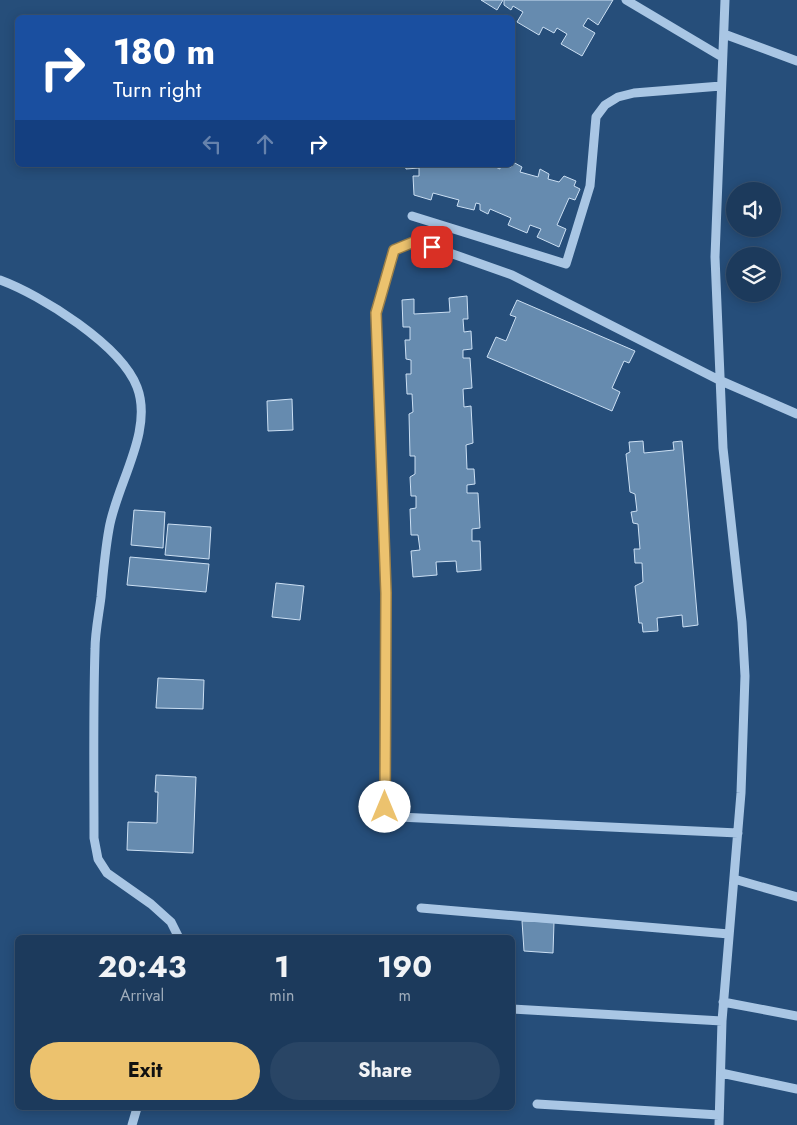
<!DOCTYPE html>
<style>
:root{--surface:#1c3a5c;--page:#294565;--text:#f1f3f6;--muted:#a0adbb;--line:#3a5472;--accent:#ecc26e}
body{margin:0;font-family:Jost,sans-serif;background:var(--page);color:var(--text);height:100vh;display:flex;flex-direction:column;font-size:19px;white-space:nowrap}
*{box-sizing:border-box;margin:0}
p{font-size:16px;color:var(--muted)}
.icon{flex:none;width:28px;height:28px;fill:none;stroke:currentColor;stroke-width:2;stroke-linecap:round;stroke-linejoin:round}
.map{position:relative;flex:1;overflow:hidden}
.details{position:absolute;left:15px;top:935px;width:500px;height:175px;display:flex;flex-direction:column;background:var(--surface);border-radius:8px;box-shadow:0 2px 12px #0003,0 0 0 1px var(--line)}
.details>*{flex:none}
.hud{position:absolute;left:15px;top:15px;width:500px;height:152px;border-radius:8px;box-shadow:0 2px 12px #0003,0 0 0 1px var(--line);background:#1a4fa0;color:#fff;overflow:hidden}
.controls{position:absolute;left:726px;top:182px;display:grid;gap:10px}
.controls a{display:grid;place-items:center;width:55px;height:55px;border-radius:50%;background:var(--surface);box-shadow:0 2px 12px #0003,0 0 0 1px var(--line);font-size:25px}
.pin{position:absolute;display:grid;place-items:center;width:42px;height:42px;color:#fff;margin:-21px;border-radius:10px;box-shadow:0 2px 8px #0006}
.me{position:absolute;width:55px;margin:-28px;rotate:0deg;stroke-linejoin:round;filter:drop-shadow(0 0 4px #0008)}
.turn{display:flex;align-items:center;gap:18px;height:105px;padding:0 15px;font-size:22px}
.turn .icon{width:65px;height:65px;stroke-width:2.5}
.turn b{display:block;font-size:35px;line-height:42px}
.lanes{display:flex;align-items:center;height:48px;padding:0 15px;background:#0003;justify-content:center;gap:25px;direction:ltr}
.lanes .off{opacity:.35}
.eta{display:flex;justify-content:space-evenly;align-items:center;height:85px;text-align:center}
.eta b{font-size:30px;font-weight:700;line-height:35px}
.action{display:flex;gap:10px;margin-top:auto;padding:10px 15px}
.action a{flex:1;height:58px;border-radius:30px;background:var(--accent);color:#111;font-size:20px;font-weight:700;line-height:58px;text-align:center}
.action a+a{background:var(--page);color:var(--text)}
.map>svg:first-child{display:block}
.building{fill:#668baf;stroke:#cbdff3}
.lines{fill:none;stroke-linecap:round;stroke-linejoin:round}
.minor{stroke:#a9c6e4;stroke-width:9}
.route-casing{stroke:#997e48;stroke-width:12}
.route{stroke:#ecc26e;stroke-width:9}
</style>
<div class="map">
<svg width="797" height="1125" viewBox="0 0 797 1125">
<rect width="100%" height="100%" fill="#264e7a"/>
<!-- building -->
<path class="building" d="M481,0H503L497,10Z
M504,0H613L598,25L588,18L583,26L595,33L582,56L561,44L567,34L557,28L554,33L543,27L539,35L517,22L523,12L513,6L511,10L504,5Z
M513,162L522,167L520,172L538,177L540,169L549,174L548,179L559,182L564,176L576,181L574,186L580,189L575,200L569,198L557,225L566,229L559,247L537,237L541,229L530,225L527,233L508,225L511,218L490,209L488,214L480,210V204L476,203L474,210L457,206L459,200L433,193L431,200L414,195L413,176H419V168L406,169L405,165L468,167L491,165L500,169V165L511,167Z
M467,296L468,319H463L464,332L471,331L472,349L463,350V358H470L472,388L463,389L464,407L471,406L473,443L466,445L467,469H474L475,484L467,485V493H478L480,528L472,529V541H480L481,570L457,572L456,561L436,562L437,575L413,577L411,551L420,550L418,535H411L410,509L416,508V496H411L410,477L415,474V456H410L409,414L413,412L412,394H407L406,374H411V360L406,359L405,340H410V327H403L402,300L414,299V314L450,312L449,298Z
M517,300L635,351L629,363L624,361L612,388L620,392L612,411L487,357L496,337L506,341L516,317L510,315Z
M292,399L293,430L268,431L267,401Z
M643,441L644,453L674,450L673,442L682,441L698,625L683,627L682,615L657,618L658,631L643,632L642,623H639L635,586L643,582L642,563H635L634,549H640L638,524L633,523L631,512L637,511L635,494L630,492L626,454L630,452L629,442Z
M134,510L165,512L163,548L131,545Z
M168,524L211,527L209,559L165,555Z
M130,557L209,564L206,592L127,585Z
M276,583L304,586L300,620L272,617Z
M158,678L204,680L203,709L156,708Z
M156,775L196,777L193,853L127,850L128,822L157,823L158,792H155Z
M522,921L554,922L553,953L524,951Z"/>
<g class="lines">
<!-- minor -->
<path class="minor" d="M626,0L722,57
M724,34L797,61
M412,216L566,264L590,186L596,117L605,105L618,97L634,93L721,86
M0,280C41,295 121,345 137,387C154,431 116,485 109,529C105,551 103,574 101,597C99,614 95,632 95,649C93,712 94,775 94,838L98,859L107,873L151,904L171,922L179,938
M738,833L399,817L389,813L385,807L386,593L376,313L394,250L416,241L512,275L719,380L797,414
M734,879L797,897
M421,908L729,934
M723,1002L797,1016
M512,1009L722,1021
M721,1073L797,1089
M537,1104L719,1115
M132,1125L137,1108
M719,1125L722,1021L741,793L745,676L742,622L723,448L715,257L725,0"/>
</g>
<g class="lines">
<!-- route casing -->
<g class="route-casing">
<path id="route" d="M385,807L386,593L376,313L394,250L416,241L432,247"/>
</g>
<!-- route -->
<use href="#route" class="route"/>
</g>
</svg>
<div class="controls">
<a><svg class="icon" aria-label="sound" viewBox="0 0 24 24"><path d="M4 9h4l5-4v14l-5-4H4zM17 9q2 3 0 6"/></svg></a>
<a><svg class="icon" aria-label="layers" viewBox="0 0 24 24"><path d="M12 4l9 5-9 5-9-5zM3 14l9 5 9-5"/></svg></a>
</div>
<div class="pin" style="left:432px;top:247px;background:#d93025"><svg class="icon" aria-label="arrive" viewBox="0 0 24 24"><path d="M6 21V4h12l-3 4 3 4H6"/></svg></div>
<svg class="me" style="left:385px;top:807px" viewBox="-20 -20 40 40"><circle r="19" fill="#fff"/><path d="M0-13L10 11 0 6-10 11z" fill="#ecc26e"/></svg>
<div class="hud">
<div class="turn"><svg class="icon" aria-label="right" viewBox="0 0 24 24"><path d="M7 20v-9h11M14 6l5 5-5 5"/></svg><div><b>180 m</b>Turn right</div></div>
<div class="lanes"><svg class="icon off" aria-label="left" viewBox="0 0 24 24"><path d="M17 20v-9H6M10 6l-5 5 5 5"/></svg><svg class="icon off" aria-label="ahead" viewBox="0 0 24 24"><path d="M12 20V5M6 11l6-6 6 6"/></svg><svg class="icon" aria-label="right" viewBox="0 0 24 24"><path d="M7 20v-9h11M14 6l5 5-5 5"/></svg></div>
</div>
<section class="details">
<div class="eta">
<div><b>20:43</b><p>Arrival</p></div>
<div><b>1</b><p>min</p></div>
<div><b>190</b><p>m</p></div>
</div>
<div class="action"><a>Exit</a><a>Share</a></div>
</section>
</div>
